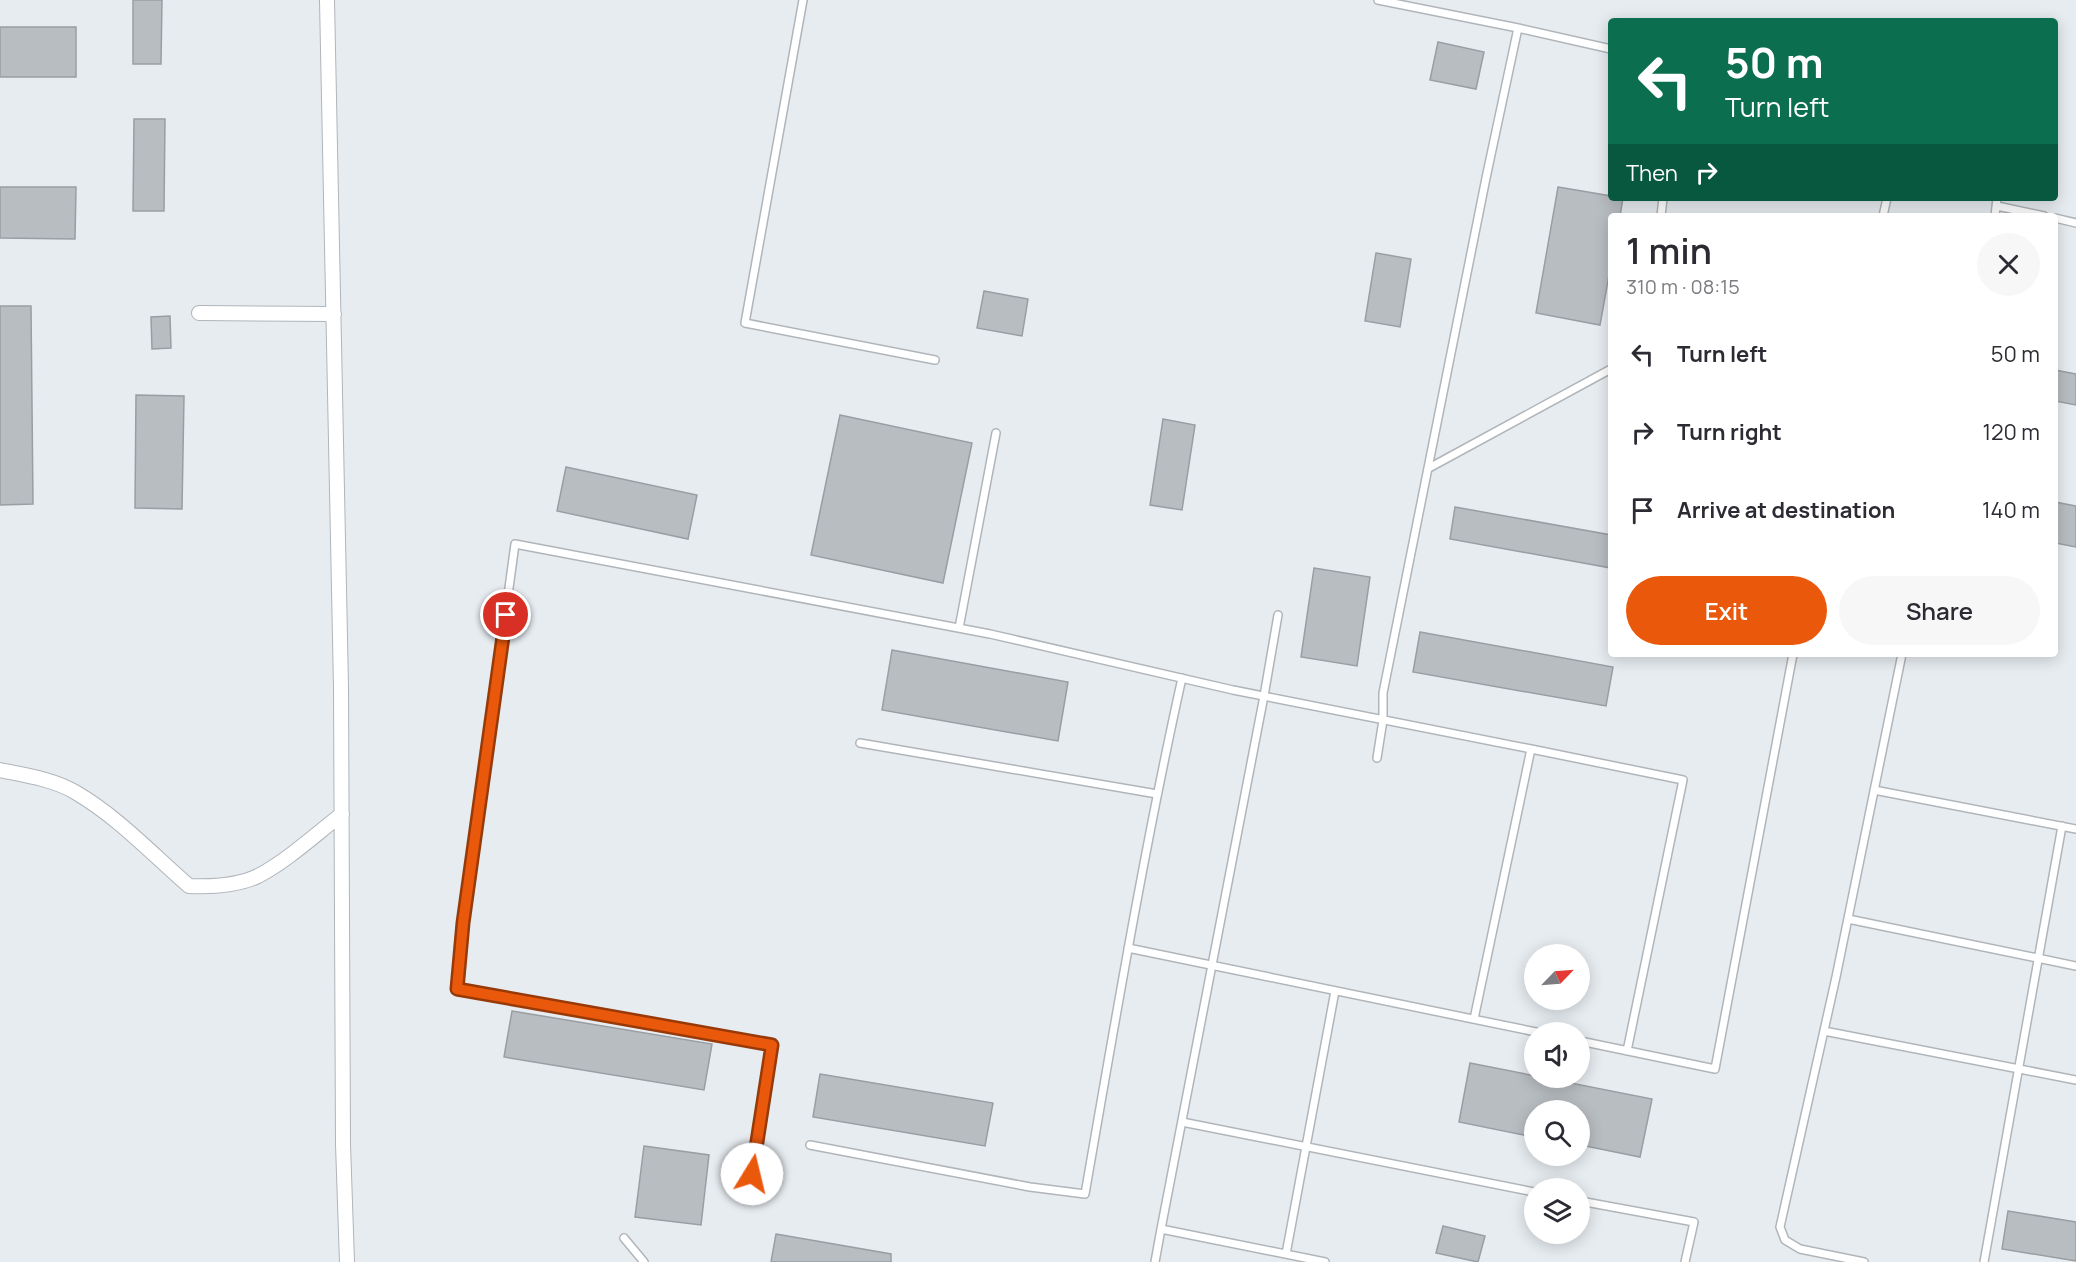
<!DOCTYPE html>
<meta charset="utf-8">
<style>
:root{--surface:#fff;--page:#f7f7f7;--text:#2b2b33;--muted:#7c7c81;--accent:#ea580c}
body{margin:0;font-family:Manrope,sans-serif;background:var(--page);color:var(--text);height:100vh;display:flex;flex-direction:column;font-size:22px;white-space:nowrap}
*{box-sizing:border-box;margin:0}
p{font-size:20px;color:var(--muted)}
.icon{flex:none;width:33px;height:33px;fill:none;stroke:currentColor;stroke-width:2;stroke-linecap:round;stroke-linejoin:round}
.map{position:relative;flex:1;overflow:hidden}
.sheet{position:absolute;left:1608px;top:213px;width:450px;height:444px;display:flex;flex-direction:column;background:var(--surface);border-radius:6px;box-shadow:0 3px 15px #0003}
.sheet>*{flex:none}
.guide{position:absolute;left:1608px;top:18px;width:450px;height:183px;border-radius:6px;box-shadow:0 3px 15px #0003;background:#0b6e4f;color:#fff;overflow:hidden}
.needle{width:39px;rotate:65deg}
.tools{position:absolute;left:1524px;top:944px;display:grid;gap:12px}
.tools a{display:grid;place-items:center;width:66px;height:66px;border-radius:50%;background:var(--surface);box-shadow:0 3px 15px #0003;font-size:30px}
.pin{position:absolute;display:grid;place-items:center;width:51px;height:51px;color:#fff;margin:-26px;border:3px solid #fff;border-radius:50%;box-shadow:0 2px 6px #0007}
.me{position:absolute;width:66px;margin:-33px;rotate:9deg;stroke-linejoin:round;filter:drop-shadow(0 0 4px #0008)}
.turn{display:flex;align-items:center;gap:21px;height:126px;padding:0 18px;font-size:27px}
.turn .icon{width:78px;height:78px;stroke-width:2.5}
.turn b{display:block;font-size:42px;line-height:51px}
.then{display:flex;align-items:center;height:57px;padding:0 18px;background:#0003;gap:12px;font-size:22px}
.round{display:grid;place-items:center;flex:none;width:63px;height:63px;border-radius:32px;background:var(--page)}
.head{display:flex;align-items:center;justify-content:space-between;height:102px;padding:0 18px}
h1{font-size:36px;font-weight:600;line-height:45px}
.action{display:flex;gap:12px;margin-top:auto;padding:12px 18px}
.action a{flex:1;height:69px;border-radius:36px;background:var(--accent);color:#fff;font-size:24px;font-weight:600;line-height:69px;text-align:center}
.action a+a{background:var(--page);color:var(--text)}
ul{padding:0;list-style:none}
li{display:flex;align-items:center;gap:18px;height:78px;padding:0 18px}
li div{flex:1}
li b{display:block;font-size:22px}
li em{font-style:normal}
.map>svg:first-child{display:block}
.building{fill:#b8bdc2;stroke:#999ea3;stroke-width:1.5}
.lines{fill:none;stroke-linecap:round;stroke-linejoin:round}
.service-casing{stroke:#b0b5ba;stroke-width:10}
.minor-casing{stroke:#b0b5ba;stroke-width:16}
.service{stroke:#fff;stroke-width:7}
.minor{stroke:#fff;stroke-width:14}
.route-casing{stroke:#983908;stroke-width:15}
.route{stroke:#ea580c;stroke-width:10}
</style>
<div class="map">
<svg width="2076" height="1262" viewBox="0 0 2076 1262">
<rect width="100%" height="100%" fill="#e7ecf1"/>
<!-- building -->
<path class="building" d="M133,0H162L161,64H133Z
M0,27H76V77H0Z
M1438,42L1484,52L1476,89L1430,80Z
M134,119H165L164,211H133Z
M0,187H76L75,239L0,238Z
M1558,187L1611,196V198H1623L1620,216H1611V264L1600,325L1536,313Z
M1376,253L1411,259L1400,327L1365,321Z
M984,291L1028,299L1022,336L977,328Z
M0,306H31L33,504L0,505Z
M170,316L171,348L152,349L151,317Z
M2055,370L2076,374V405L2055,401Z
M136,395L184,396L182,509L135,508Z
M840,415L972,443L943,583L811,555Z
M1163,419L1195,425L1182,510L1150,505Z
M566,467L697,495L688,539L557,511Z
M2055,502L2076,506V547L2055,543Z
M1455,507L1611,535V568L1450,539Z
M1314,568L1370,577L1357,666L1301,657Z
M1420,632L1613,667L1606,706L1413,672Z
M892,650L1068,682L1058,741L882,710Z
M512,1011L712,1044L704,1090L504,1057Z
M1470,1063L1652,1099L1640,1157L1580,1145V1110H1534V1137L1459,1122Z
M820,1074L993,1103L985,1146L813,1117Z
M644,1146L709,1155L701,1225L635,1217Z
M2008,1211L2076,1222V1261L2002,1249Z
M1443,1226L1485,1236L1478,1262L1436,1253Z
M776,1234L891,1254V1262H771Z"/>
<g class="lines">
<!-- service casing -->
<g class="service-casing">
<path id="service" d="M803,0L745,323L935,360
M1518,28L1611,49
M1997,206L2044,216
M1661,216L1663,198
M1883,216L1887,198
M1995,216L1997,198
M2055,218L2076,223
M1429,468L1611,369
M1278,615L1264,696L1161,1229L1325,1262
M959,628L996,433
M860,743L1157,794
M1377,758L1383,720V693L1486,178L1518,28L1378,0
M1874,790L2076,829
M1848,919L2076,966
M1128,948L1536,1032
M1474,1019L1531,749L1683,780L1627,1051
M1824,1031L2076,1080
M1580,1041L1715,1069L1793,654
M1182,1122L1534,1192
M810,1145L1030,1187L1085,1194C1115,1022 1144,849 1182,678
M748,1196L773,1045L457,989L463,923L515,544L990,634L1233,690L1531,749
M1580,1201L1694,1222L1685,1262
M624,1238L644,1262
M1286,1254L1335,991
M1155,1262L1161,1229
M1864,1262L1800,1249L1785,1240L1780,1227L1836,977L1902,654
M1984,1262L2062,826"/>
</g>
<!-- minor casing -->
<g class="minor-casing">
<path id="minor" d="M327,0L341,687L343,1144L347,1262
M199,313L334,314
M0,770C24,775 53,779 75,792C118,817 152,854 189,886C212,887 237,886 258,876C287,861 316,834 342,814"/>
</g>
<!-- service -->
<use href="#service" class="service"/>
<!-- minor -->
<use href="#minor" class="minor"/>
</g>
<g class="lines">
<!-- route casing -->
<g class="route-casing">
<path id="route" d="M506,615L463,923L457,989L772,1045L752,1174"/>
</g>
<!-- route -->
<use href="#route" class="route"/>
</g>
</svg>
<div class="tools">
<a><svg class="needle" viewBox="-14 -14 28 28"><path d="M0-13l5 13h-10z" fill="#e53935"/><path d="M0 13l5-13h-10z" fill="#7c7c81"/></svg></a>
<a><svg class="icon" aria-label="sound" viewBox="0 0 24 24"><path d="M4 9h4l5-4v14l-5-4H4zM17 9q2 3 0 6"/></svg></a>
<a><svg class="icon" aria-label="search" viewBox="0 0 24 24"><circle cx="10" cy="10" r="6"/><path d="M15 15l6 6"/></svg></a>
<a><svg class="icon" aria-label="layers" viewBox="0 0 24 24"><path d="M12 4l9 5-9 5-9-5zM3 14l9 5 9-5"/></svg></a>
</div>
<div class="pin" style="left:506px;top:615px;background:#d93025"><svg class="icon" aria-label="arrive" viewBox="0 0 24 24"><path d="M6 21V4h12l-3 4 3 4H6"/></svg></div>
<svg class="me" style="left:752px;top:1174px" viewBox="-20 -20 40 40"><circle r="19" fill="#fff"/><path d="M0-13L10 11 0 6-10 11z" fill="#ea580c"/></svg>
<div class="guide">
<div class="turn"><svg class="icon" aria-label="left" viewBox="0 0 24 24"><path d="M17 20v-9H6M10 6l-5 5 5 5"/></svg><div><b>50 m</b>Turn left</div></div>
<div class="then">Then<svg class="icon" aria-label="right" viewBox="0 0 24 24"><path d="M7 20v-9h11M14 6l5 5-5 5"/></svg></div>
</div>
<section class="sheet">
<div class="head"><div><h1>1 min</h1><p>310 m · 08:15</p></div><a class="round"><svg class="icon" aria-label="close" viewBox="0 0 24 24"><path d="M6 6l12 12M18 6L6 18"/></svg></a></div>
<ul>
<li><svg class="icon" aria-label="left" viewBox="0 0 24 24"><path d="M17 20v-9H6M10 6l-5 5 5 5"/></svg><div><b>Turn left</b></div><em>50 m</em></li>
<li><svg class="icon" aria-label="right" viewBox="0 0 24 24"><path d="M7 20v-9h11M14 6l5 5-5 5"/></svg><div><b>Turn right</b></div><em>120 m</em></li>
<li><svg class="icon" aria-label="arrive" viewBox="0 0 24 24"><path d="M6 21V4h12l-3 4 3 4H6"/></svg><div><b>Arrive at destination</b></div><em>140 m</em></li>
</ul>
<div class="action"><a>Exit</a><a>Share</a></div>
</section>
</div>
